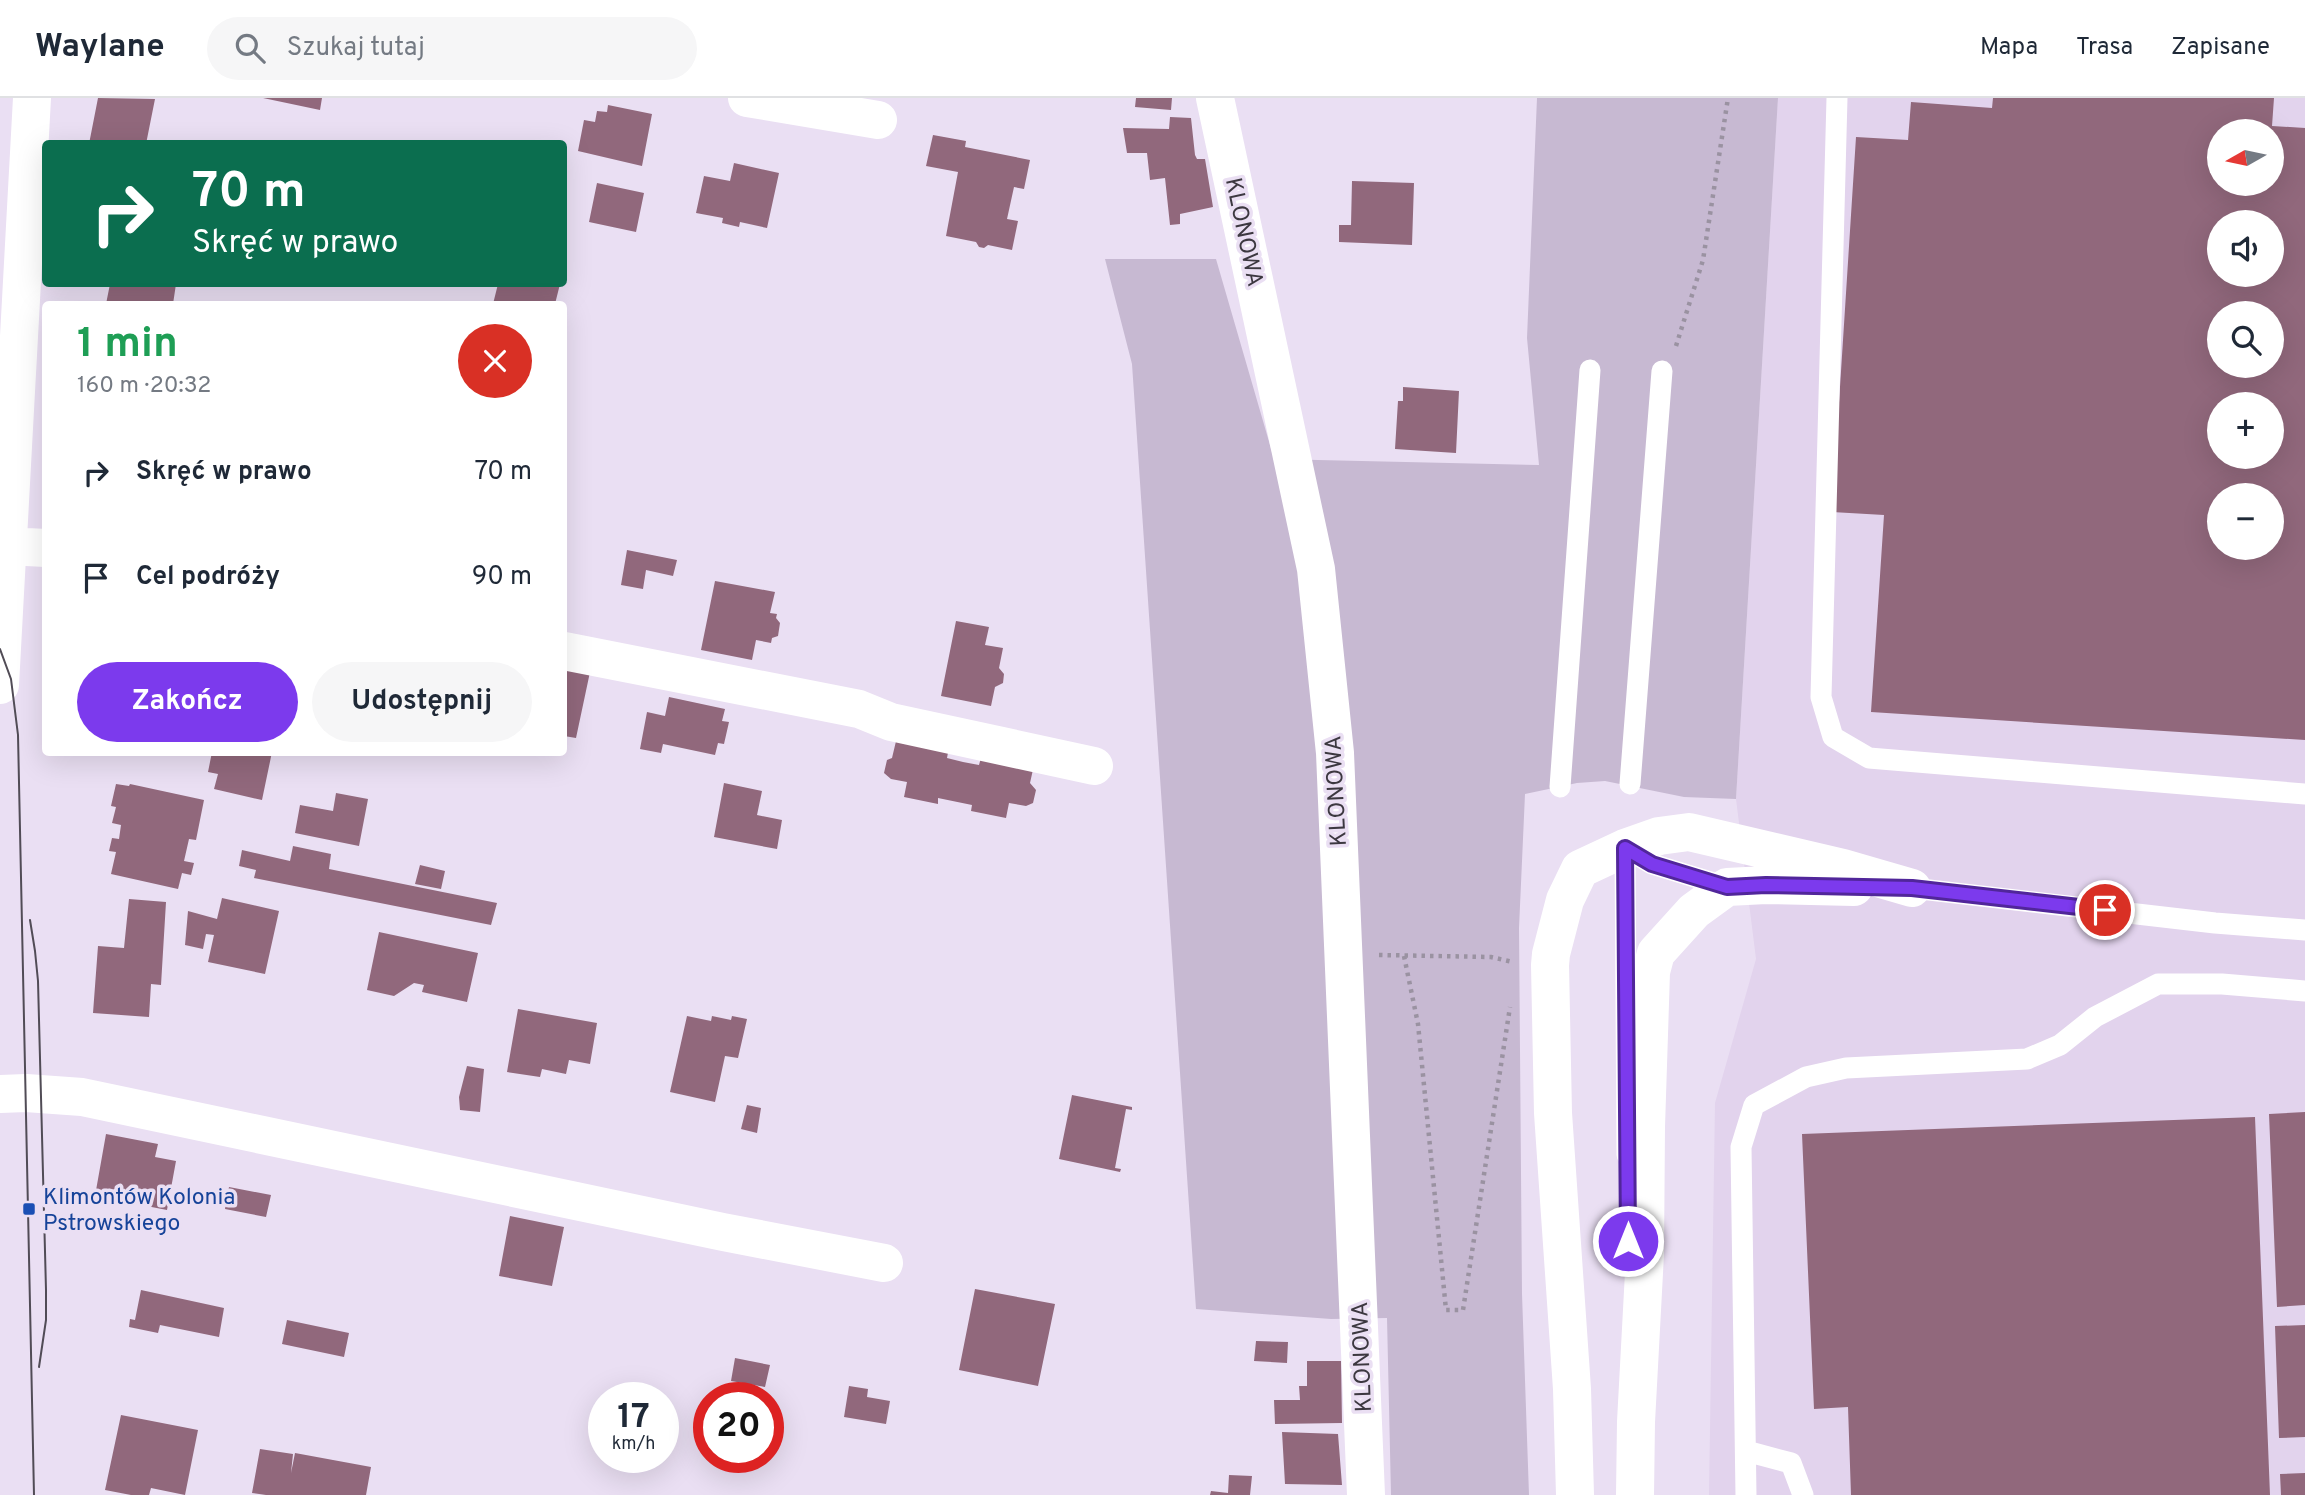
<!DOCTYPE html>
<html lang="pl">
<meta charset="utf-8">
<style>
:root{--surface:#fff;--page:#f6f6f7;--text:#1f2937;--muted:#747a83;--line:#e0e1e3;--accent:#7c3aed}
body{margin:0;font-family:Overpass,sans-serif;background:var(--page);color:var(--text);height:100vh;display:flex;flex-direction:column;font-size:26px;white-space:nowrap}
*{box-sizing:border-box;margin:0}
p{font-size:23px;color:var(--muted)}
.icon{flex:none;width:38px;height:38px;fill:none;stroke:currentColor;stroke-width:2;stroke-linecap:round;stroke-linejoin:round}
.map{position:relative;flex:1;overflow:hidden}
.panel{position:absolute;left:42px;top:203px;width:525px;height:455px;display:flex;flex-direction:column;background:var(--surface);border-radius:7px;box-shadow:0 7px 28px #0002}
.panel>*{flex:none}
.banner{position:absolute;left:42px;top:42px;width:525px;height:147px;border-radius:7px;box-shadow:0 7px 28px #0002;background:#0b6e4f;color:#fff;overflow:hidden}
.needle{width:46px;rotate:261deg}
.controls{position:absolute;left:2207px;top:21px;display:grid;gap:14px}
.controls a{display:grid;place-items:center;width:77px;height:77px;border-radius:50%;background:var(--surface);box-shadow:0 7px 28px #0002;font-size:35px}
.speed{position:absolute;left:588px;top:1284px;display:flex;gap:14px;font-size:35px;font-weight:700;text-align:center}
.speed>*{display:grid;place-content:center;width:91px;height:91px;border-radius:50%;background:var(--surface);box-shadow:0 7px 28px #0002;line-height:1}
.speed small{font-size:18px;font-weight:400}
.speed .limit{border:10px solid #d22;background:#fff;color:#111}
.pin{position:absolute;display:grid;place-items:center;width:60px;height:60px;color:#fff;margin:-30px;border:4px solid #fff;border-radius:50%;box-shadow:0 2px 7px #0007}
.me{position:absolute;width:77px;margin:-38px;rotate:0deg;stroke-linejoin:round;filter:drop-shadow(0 0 5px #0008)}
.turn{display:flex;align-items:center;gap:24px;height:147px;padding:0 35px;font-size:32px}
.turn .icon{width:91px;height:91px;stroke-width:2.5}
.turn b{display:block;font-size:49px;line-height:60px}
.round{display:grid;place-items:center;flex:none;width:74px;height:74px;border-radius:37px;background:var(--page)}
.headline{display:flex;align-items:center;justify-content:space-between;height:119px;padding:0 35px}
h1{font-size:42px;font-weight:700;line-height:52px;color:#1e9e55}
.cta{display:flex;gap:14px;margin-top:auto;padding:14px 35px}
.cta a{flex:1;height:80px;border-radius:42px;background:var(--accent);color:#fff;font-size:28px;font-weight:700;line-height:80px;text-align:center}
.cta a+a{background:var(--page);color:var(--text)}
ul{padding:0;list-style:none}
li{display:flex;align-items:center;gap:21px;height:105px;padding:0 35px}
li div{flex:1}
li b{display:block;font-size:26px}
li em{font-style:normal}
header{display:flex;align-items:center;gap:42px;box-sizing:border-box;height:98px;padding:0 35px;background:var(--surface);border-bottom:2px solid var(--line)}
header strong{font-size:33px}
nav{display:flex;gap:38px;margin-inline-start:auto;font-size:24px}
.search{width:490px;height:63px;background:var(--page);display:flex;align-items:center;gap:18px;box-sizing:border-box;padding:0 24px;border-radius:38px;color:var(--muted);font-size:26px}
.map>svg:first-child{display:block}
.built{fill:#e2d3ed;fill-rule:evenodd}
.green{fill:#c7b9d2}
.building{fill:#91687c;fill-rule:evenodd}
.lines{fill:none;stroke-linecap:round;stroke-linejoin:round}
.path{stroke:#9a92a1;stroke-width:4.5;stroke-dasharray:3.5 5;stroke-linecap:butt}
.service{stroke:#fff;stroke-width:21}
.minor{stroke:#fff;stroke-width:38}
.tram{stroke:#514c56;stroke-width:2}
.route-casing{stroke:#51269a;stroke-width:18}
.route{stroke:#7c3aed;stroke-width:12}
.transit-dot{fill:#1a4fb4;stroke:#eadff3;stroke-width:2.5}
.labels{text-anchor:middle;stroke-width:7;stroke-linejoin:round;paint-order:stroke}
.street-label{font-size:23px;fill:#3c3840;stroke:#eadff3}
.transit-label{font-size:23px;fill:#164399;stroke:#eadff3;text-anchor:start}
</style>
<header>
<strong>Waylane</strong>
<div class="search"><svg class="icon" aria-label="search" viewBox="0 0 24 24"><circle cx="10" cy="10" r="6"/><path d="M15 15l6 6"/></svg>Szukaj tutaj</div>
<nav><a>Mapa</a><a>Trasa</a><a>Zapisane</a></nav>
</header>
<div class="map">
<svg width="2305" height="1397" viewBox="0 0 2305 1397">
<rect width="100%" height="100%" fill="#eadff3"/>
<!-- built -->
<path class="built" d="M1778,0H2305V1397H1709L1715,1005L1756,861L1736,701ZM2219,33H2272V86H2219ZM2219,124H2272V177H2219ZM2219,215H2272V268H2219ZM2219,306H2272V359H2219ZM2219,397H2272V450H2219Z"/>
<!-- green -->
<path class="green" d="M1537,0H1778L1736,701L1684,699L1605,683L1577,685L1525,696L1519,830L1522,1196L1529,1397H1391L1387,1220L1331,1221L1196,1211L1132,266L1105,161H1216L1274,361L1539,367L1527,240Z"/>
<!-- building -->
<path class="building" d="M98,0L155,1L146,46H89Z
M263,0H322L320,12Z
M1136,0H1172L1171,12L1135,9Z
M1993,0H2274L2272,28L2305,30V642L1871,614L1884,417L1832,414L1856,39L1908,42L1911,4L1992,10ZM2219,33H2272V86H2219ZM2219,124H2272V177H2219ZM2219,215H2272V268H2219ZM2219,306H2272V359H2219ZM2219,397H2272V450H2219Z
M608,7L652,16L642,68L578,53L584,22L595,24L597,13L607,14Z
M1170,19L1191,20L1195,57L1197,61H1205L1213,109L1180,116V126L1170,127L1165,80L1150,82L1147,55H1127L1123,30L1169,31Z
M933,37L966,43L965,49L1030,62L1024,91L1014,89L1007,121L1018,123L1012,152L988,147L984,150L979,149L976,144L946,138L958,74L926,68Z
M734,65L779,75L767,130L740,124L739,129L722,125L723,120L696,115L704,78L730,83Z
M1352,83L1414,85L1412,147L1339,144V127H1351Z
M597,85L644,95L636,134L589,124Z
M110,186H176L173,206H106Z
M498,186H560L555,206H493Z
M1403,289L1459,293L1456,355L1395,351L1398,303H1403Z
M627,452L677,462L673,478L646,472L643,491L621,487Z
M715,483L775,494L770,515L777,516L776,520L780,525L778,538L772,540L771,545L756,542L752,562L701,552Z
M956,523L989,529L985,547L1003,550L999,570L1004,576L1003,585L995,589L991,608L941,598Z
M564,568L590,574L576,640L564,638Z
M669,599L725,611L722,623L729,624L724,646L718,645L715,657L663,646L661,655L640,651L647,614L665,618Z
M897,639L949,649L947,660L963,664L979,667L982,656L1034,667L1030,685L1036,692L1033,705L1026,708L1009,705L1006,720L971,713L972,707L938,700V706L904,699L907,684L891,681L884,675L887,662L892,660Z
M212,654H272L262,702L214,691L218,676L208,674Z
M724,685L762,693L757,717L782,722L777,751L714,739Z
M116,686L129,688L130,686L204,702L196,742L189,741L184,763L194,765L191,777L182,775L178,791L111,776L116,754L109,753L112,740L119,741L121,727L112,725L116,709L111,708Z
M336,695L368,701L359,748L295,735L300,707L333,713Z
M293,748L331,756L329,771L497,805L491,827L254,780L256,772L239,768L242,752L290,763Z
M420,767L445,773L441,791L415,786Z
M222,800L279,813L265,876L208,864L214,837L206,836L203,851L185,847L188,813L217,821Z
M129,801L166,804L161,887L151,886L149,919L93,915L98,848L124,850Z
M379,834L478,855L467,904L422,894L424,887L414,885L394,898L367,892Z
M518,911L597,925L590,966L569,962L566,976L542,971L540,979L507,974Z
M687,918L711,923L712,918L731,922L732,918L747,921L738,960L725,958L715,1004L670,994Z
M467,968L484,971L480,1014L460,1012L459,999Z
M1072,997L1132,1009V1012L1126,1011L1115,1070L1121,1071L1120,1074L1059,1061Z
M747,1007L761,1010L757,1035L741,1031Z
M2305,1014V1207L2277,1209L2269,1016Z
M2255,1019L2270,1397H1851L1848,1309L1814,1311L1802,1036Z
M106,1036L158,1046L155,1059L176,1063L167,1112L95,1098Z
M229,1089L271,1097L266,1119L225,1111Z
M510,1118L564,1129L552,1188L499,1178Z
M975,1191L1055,1206L1038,1288L959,1272Z
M141,1192L224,1210L219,1239L160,1227L158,1235L129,1229L130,1221L135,1222Z
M287,1222L349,1235L344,1259L282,1246Z
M2305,1227V1339L2279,1340L2275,1228Z
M1256,1243L1288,1244L1287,1265L1254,1263Z
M735,1260L770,1267L765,1289L731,1283Z
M1307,1263H1341L1342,1325L1275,1326L1274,1302H1300L1299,1288H1307Z
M849,1288L868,1291L867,1299L890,1303L886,1326L844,1319Z
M121,1317L198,1332L185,1397L151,1390L149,1397H131L105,1392Z
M1282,1334L1338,1336L1342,1387L1285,1386Z
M260,1351L293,1356L291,1375L295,1355L371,1369L366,1397H266L252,1395Z
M2305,1375V1397H2281L2280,1376Z
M1229,1377L1252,1378L1250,1397H1210L1211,1393L1228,1395Z"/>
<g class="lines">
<!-- path -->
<path class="path" d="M1676,248L1703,162L1728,0
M1379,857L1491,859L1513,864
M1404,858L1418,926L1446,1212H1463L1510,909"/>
<!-- service -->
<path class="service" d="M1837,0L1821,599L1833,639L1869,660L2305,696
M1630,686L1662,273
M1560,689L1590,272
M1625,750L1627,1057
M1625,750L1652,766L1727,789
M1912,790L2215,825L2305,832
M1746,1353L1791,1365L1803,1397
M1746,1397L1741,1049L1754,1007L1806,979L1846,970L2027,961L2060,947L2095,919L2158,886H2222L2305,893"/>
<!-- minor -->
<path class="minor" d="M747,0L878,22
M1215,0L1316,471L1335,655L1366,1397
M7,448L46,450
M564,553L859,611L891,624L1094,668
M0,587L32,0
M0,996L26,995L82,999L723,1134L884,1165
M1575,1397L1572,1291L1553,1015L1550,867L1551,856L1565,802L1580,771L1625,750L1659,738L1689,734L1843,770L1912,790
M1635,1397L1636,1324L1645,1156L1646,1029L1651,874L1656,855L1694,813L1727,789L1766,787L1854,789"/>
<!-- tram -->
<path class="tram" d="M0,551L11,581L18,637L34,1397
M30,822L35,853L38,883L46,1192V1222L39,1269"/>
</g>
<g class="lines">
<!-- route casing -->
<g class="route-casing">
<path id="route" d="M1628,1143L1625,750L1652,766L1727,789L1766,787L1912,790L2105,812"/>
</g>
<!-- route -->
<use href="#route" class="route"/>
</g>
<!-- markers -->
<rect class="transit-dot" x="22" y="1104" width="14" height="14" rx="3.5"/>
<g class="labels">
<!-- street labels -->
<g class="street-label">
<text transform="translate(1245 134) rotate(78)" y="8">KLONOWA</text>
<text transform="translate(1335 693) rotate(-93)" y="8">KLONOWA</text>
<text transform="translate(1361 1259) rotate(-92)" y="8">KLONOWA</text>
</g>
<!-- transit labels -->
<g class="transit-label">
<text x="43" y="1106">Klimontów Kolonia<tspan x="43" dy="26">Pstrowskiego</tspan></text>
</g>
</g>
</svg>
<div class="controls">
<a><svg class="needle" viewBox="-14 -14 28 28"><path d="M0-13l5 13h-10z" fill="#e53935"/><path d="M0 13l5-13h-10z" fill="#747a83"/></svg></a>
<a><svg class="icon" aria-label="sound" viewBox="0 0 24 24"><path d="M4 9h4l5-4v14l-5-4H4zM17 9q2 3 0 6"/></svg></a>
<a><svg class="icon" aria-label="search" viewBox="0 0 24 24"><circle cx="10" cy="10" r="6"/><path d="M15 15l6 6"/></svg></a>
<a>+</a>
<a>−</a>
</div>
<div class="speed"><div>17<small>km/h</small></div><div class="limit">20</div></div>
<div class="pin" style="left:2105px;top:812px;background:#d93025"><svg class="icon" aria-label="arrive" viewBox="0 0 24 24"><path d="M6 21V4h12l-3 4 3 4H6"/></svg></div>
<svg class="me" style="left:1628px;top:1143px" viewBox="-20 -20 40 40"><circle r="17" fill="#7c3aed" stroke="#fff" stroke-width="3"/><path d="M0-11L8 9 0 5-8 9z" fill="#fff"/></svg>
<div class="banner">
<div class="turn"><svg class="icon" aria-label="right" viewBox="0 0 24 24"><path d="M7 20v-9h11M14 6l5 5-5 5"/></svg><div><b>70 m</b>Skręć w prawo</div></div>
</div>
<section class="panel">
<div class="headline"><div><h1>1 min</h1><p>160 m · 20:32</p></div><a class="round" style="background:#d93025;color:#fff"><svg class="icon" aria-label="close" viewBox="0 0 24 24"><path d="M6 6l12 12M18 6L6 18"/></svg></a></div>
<ul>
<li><svg class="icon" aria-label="right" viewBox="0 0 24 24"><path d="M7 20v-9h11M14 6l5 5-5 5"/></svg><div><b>Skręć w prawo</b></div><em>70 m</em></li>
<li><svg class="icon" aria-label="arrive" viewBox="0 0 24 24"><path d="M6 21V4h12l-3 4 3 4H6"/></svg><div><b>Cel podróży</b></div><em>90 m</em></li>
</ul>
<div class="cta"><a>Zakończ</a><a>Udostępnij</a></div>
</section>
</div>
